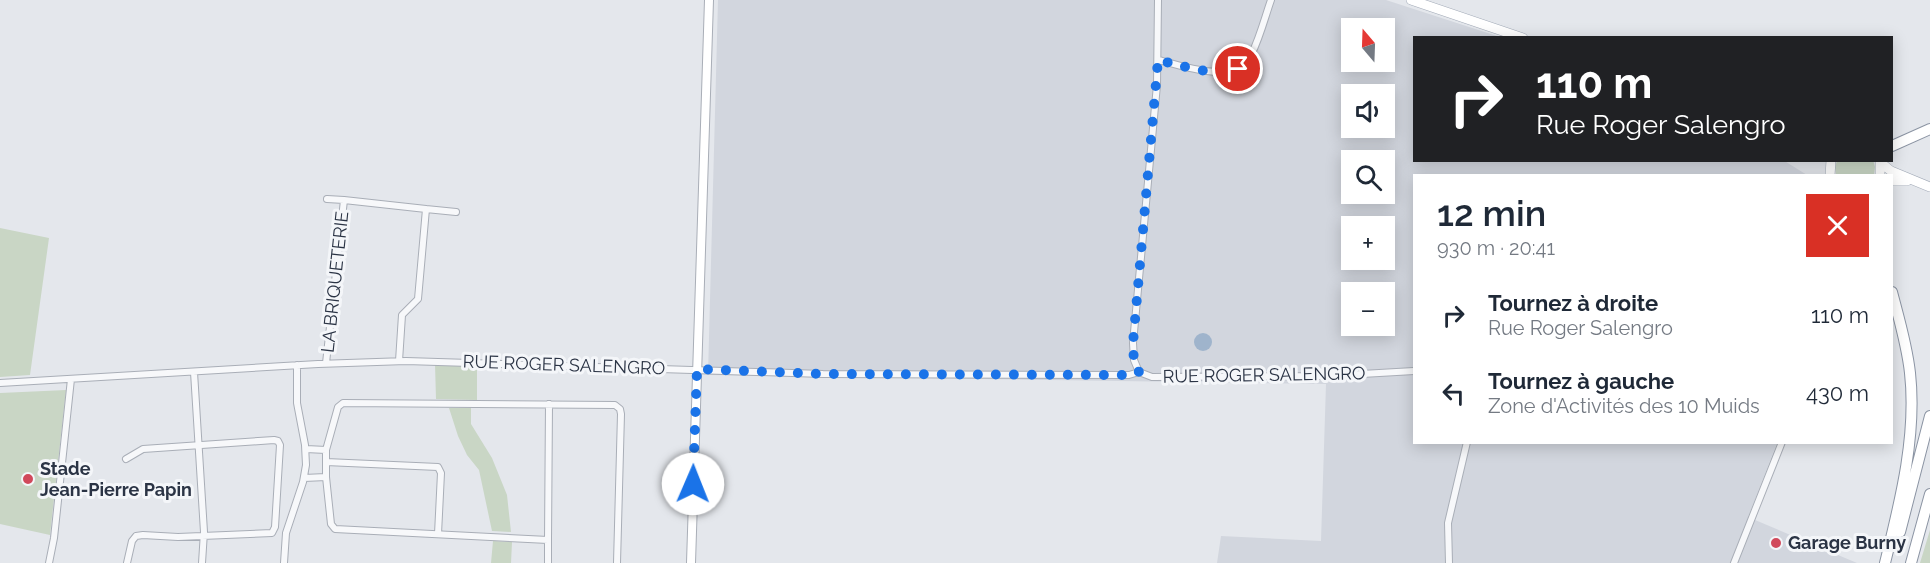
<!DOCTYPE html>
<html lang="fr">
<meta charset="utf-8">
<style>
:root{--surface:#fff;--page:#f6f6f7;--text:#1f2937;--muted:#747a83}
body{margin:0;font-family:Raleway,sans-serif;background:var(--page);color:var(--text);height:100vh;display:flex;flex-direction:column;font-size:22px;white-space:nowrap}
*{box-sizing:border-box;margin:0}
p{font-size:20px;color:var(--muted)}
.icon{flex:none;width:33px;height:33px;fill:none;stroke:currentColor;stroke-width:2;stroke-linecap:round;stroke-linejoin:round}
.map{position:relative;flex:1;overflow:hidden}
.drawer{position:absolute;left:1413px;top:174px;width:480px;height:270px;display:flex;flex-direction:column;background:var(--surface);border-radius:0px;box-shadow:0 3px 15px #0003}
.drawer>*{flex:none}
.top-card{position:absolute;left:1413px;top:36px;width:480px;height:126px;border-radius:0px;box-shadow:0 3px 15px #0003;background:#202124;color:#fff;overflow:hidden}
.needle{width:39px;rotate:341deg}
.controls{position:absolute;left:1341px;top:18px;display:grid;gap:12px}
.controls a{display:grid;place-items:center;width:54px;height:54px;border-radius:0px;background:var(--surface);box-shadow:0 3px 15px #0003;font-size:30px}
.pin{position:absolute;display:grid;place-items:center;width:51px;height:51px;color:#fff;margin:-26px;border:3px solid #fff;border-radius:50%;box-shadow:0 2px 6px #0007}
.me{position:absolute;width:66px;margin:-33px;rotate:1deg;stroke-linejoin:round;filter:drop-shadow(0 0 4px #0008)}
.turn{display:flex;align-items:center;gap:21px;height:126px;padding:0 24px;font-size:27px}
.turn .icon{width:78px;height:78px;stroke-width:2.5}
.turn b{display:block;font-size:42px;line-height:51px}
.round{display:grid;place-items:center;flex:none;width:63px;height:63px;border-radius:0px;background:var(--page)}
.summary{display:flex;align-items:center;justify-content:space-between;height:102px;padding:0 24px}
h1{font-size:36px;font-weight:600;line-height:45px}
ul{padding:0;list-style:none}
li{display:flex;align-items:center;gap:18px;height:78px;padding:0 24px}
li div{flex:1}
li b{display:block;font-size:22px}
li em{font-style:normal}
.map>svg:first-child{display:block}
.built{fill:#d2d6de;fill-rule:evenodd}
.green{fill:#c9d6c5}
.water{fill:#9fb4cc}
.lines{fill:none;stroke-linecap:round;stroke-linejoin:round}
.minor-casing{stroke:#a9aeb7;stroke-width:8}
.secondary-casing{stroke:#a9aeb7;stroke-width:10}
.primary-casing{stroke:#a3abb8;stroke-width:10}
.motorway-casing{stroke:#8b94a3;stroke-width:12}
.minor{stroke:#f7f8fa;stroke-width:6}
.secondary{stroke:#fff;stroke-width:8}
.primary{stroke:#fff;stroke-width:9}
.motorway{stroke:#fff;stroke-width:10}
.route{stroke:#1a73e8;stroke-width:10;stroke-dasharray:0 18}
.poi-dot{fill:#d1495b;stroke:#f4f6f9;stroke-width:2}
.labels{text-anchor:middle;stroke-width:6;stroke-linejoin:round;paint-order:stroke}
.street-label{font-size:18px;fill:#2b3445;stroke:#f4f6f9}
.poi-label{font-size:18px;font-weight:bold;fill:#2b3445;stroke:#f4f6f9;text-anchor:start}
</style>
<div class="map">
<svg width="1930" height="563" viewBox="0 0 1930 563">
<rect width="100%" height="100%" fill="#e4e7ec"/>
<!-- built -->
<path class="built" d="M718,0H1386L1500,37L1414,38V160H1783L1807,175L1414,176V442L1777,443L1748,517L1857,563H1217L1221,536L1321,541L1326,384L708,375ZM1352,28H1384V62H1352ZM1352,94H1384V128H1352ZM1352,160H1384V194H1352ZM1352,226H1384V260H1352ZM1352,292H1384V326H1352Z"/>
<!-- green -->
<path class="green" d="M1873,160L1875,167L1874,175H1836L1835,167L1837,161Z
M0,228L49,238L30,375L0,377Z
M435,364L477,365V400L436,399Z
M66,390L50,535L0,524V393Z
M449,408H471V424L492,458L507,495L511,532L492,531L479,470L467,455L458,436Z
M1930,530V563H1920Z
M493,541L512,542L511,563H491Z"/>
<!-- water -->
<path class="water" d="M1194 342a9 9 0 1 1 18 0a9 9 0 1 1-18 0Z"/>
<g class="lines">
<!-- minor casing -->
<g class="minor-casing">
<path id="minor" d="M1158,60C1185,66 1236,87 1252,53C1260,37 1265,17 1271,0
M327,199L344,200
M426,209L456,212
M326,363L344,200L426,209L418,299L402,315L399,361
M194,372L204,532L202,563
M1139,372L1134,360L1133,343L1157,85L1158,0
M0,383L318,364L406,361L823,374L1129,375L1139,372L1152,377L1327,376L1414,371
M326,450L338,407L343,403L615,405L620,409L621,414L617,563
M126,459L143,449L274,440L278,441L280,445L275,527L272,533L178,537L143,535L136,536L132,541L127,563
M326,462L438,467L441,473L438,534
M326,477L331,524L335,529L548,540V563
M304,478L326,477V450L306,449
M548,540L549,404
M49,563L54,538L71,379
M284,563L286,533L303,482L306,465L305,445L297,403V365
M1449,563L1448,523L1467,442
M1734,563L1782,442"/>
</g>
<!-- secondary casing -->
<g class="secondary-casing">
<path id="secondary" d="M691,563L709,0"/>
</g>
<!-- primary casing -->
<g class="primary-casing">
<path id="primary" d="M1411,0L1523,38
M1880,160V176
M1880,162L1891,171L1930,187
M1830,176L1831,160
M1892,181H1907"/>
</g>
<!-- motorway casing -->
<g class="motorway-casing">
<path id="motorway" d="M1892,146L1930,129
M1900,532L1930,416
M1885,563C1900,502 1917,436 1910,373C1907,345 1899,319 1892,292
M1911,563L1930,494"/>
</g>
<!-- minor -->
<use href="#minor" class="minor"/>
<!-- secondary -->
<use href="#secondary" class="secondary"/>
<!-- primary -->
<use href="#primary" class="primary"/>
<!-- motorway -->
<use href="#motorway" class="motorway"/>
</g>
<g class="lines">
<!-- route -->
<path class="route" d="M693,484L697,369L823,374L1129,375L1139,372L1134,363L1133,343L1158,60C1180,65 1217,78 1238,69"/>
</g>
<!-- markers -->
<g class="poi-dot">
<circle cx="28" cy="479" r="6"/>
<circle cx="1776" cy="543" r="6"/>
</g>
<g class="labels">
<!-- street labels -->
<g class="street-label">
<text transform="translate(335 282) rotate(-84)" y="6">LA BRIQUETERIE</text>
<text transform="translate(564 365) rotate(2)" y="6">RUE ROGER SALENGRO</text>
<text transform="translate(1264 375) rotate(-1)" y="6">RUE ROGER SALENGRO</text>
</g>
<!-- poi labels -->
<g class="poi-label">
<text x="40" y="475">Stade<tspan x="40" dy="21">Jean-Pierre Papin</tspan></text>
<text x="1788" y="549">Garage Burny</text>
</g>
</g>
</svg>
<div class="controls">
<a><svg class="needle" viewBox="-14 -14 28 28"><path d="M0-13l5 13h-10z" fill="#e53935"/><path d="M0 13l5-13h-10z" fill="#747a83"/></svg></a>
<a><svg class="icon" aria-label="sound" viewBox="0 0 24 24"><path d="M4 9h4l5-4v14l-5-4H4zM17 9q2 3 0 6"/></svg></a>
<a><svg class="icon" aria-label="search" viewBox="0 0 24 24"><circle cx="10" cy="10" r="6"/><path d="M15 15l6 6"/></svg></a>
<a>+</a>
<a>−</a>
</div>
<div class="pin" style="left:1238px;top:69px;background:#d93025"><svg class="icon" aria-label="arrive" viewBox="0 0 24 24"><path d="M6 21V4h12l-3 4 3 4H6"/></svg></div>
<svg class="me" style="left:693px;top:484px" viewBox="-20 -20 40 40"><circle r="19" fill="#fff"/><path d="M0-13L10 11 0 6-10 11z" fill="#1a73e8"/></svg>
<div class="top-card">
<div class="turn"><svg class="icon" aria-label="right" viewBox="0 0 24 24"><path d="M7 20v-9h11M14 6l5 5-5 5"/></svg><div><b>110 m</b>Rue Roger Salengro</div></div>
</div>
<section class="drawer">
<div class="summary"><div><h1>12 min</h1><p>930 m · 20:41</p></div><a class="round" style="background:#d93025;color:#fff"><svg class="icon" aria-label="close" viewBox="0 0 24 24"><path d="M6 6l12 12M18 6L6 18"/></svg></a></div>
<ul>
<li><svg class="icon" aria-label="right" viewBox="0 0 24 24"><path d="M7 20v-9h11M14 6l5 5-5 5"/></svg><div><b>Tournez à droite</b><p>Rue Roger Salengro</p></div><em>110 m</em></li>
<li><svg class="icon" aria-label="left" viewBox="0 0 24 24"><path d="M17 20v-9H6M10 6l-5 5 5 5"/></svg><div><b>Tournez à gauche</b><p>Zone d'Activités des 10 Muids</p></div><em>430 m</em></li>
</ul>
</section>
</div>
